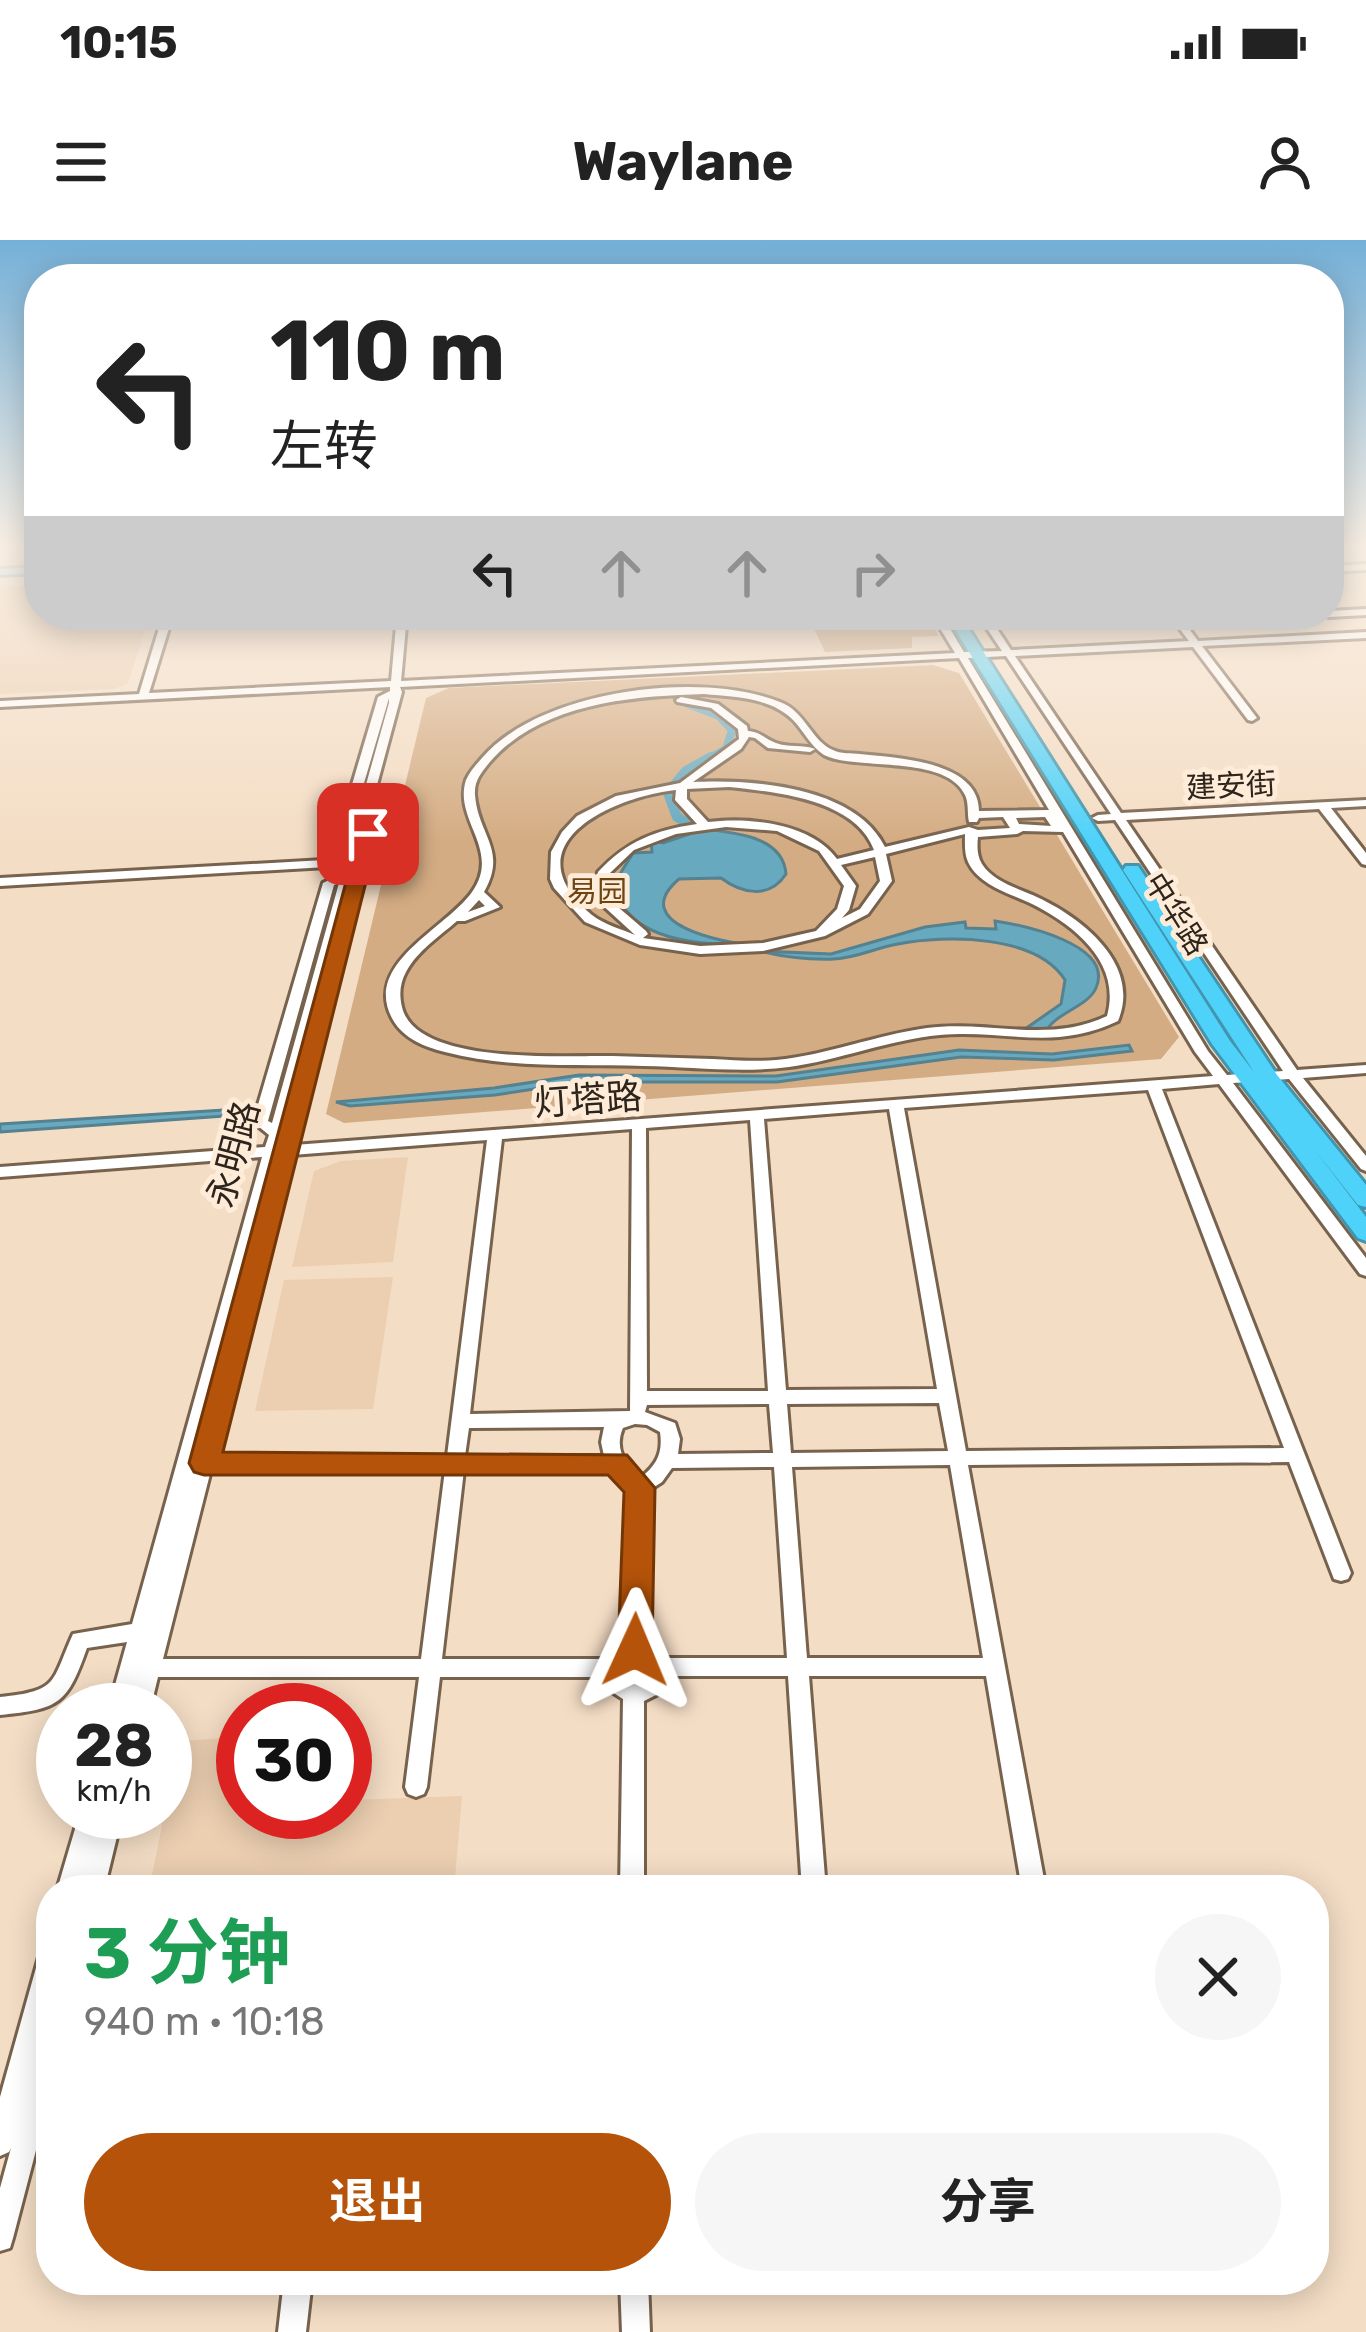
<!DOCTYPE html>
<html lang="zh">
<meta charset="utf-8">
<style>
:root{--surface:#fff;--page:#f6f6f6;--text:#222;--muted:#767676;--accent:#b45309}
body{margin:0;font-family:Rubik,"Noto Sans SC",sans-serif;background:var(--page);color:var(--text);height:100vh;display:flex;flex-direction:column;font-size:45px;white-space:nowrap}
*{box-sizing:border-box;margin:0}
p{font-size:39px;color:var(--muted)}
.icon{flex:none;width:66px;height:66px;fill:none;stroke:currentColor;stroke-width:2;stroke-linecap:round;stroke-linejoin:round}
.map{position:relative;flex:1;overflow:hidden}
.panel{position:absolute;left:36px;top:1635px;width:1293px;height:420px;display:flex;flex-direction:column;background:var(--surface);border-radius:48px;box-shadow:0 6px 30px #0003}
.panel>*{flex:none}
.top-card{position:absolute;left:24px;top:24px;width:1320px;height:366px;border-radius:48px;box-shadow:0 6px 30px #0003;background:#fff;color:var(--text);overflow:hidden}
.speed{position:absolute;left:36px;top:1443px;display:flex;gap:24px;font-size:60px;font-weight:700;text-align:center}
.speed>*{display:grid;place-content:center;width:156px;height:156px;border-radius:50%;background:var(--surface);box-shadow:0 6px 30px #0003;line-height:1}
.speed small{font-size:30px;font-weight:400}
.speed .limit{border:18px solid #d22;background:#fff;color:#111}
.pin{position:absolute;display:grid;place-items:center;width:102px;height:102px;color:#fff;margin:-51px;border-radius:24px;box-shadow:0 6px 18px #0006}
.me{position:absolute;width:132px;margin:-66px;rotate:1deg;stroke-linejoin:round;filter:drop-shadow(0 0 9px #0008)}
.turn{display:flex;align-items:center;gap:42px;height:252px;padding:0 48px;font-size:54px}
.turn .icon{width:156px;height:156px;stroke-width:2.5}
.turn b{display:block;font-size:84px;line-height:102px}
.lanes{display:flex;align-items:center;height:114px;padding:0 48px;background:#0003;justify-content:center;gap:60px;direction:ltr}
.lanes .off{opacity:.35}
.round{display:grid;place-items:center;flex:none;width:126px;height:126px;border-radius:63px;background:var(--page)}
.overview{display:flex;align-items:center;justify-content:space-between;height:204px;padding:0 48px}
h1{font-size:72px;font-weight:700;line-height:90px;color:#1e9e55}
.action{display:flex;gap:24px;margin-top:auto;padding:24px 48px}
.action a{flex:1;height:138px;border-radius:72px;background:var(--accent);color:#fff;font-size:48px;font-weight:700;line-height:138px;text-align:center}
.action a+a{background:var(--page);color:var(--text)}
.status{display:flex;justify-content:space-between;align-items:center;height:84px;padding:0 60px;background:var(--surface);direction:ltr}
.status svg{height:33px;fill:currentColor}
header{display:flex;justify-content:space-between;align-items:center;height:156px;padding:0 48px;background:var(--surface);font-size:54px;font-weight:700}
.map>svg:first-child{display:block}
.built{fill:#eccfb1}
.green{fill:#d4ac83}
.water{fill:#67a9bf;stroke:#56818e;stroke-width:3}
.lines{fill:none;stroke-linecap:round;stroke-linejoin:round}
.canal-far1{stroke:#67a9bf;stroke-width:8}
.canal{stroke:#67a9bf;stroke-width:10}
.minor-casing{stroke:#77624d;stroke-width:6}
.major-casing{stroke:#4295ac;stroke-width:6}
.highway-casing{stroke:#4295ac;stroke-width:6}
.minor{fill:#fff;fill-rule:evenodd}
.major{fill:#95e4fc;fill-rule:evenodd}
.highway{fill:#4ed2fa;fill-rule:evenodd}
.route{fill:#b45309;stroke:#753606;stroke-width:3}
.labels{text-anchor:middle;stroke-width:10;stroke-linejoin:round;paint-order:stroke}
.far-street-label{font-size:30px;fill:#2d241b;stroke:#feebd8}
.far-park-label{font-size:30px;fill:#6d4412;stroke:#feebd8}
.street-label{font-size:36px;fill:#2d241b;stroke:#feebd8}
</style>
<div class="status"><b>10:15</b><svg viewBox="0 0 49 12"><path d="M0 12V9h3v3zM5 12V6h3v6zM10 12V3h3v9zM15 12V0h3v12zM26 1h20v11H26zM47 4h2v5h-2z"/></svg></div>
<header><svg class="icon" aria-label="menu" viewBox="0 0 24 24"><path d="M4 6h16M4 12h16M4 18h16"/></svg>Waylane<svg class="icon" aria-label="person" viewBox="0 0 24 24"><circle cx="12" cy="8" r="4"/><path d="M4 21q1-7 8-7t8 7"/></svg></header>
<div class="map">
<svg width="1366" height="2092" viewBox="0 0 1366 2092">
<rect width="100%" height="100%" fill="#f4ddc5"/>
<!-- built -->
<path class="built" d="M39,345V375H150L128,443L115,449L0,454V347Z
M408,917L393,1022L292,1027L314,931L341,921Z
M393,1037L373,1169L255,1171L284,1040Z
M358,1490L349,1560L462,1556L454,1650H149L179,1501L243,1497V1572H345V1491Z"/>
<!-- green -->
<path class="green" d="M826,375H927L939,396L912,397V408L825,412L810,380L826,379Z
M933,425L959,433L1179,797L1161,819L344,883L326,874L426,458L449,448Z"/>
<!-- water -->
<path class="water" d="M704,589C735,593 783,596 786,634C769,660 741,653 721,638L679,639C626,684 724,703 753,705C706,706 621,702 615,642L633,613L652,612L651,600L663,603Z
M995,681C1022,685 1115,704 1096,748C1087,768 1055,772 1045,793L1022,791L1061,764L1065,740C1036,694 945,695 898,704C875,708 857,718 834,719C808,720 784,717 759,711L831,714L925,687L965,682L966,688L996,689Z
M1129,805L1132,811L1054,820L961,817L777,842H580L495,855L350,866L336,862L494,848L579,835L776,836L959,810L1052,814Z
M271,867L239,875L0,892V884Z"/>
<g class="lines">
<!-- canal-far1 -->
<path class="canal-far1" d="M688,464L719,476L732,490L726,509L706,520"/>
<!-- canal -->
<path class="canal" d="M699,590L677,577L668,553L686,531L711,517"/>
<!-- minor casing -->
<g class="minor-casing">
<path id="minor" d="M1366,324V330L1329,332V326Z
M1366,369V375L1329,377L1325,375H1329V371Z
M163,375H173L149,453L391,441L397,375H407L401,441L955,413L932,375H942L964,412L1002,411L978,375H988L1011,410L1189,401L1169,375H1179L1198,401L1366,392V398L1202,406L1257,478L1252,481L1248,480L1193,407L1015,416L1121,573L1366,560V566L1331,568L1366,613V625L1362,624L1319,569L1126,580L1297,830L1366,825V833L1303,838L1366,916V931L1361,929L1289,839L1233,843L1366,1018V1036L1360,1034L1219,844L1162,849L1351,1333L1348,1339L1341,1341L1334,1339L1289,1222L968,1225L1046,1650H1022L986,1436H809L826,1650H802L788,1436H669L660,1453L644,1461V1650H620L623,1459L612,1452L605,1437H440L427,1547L424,1554L416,1557L408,1554L405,1547L419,1437H158L150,1470H108L127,1402L87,1408C67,1464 60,1469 0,1475V1457C59,1451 51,1443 73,1394L132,1384L262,917L0,937V927L265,907L269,895L253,882L323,643L341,634L344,626L0,646V638L342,619L332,612L378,457L390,451V447L0,467V461L139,454ZM1006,416L1111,574L1098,575L1092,578L1098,581L1115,580L1283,831L1227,835L1208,811L968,418ZM959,418L1049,570L979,571C979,521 897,518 860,514C852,513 840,514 833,510C812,502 805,471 780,462C700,430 540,450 482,518C476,525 470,531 466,540C453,580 502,610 472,652C446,689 361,724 393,780C404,799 425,807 445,812C509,829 579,824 644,826C691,827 742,833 789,827C840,820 888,800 940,795C1006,789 1053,812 1118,781C1141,726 1085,680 1039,658C1021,649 994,643 982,624C977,616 977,607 978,597L1017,594L1023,591L1063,592L1195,812L1213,836L294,905L362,641L352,638L402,452L400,447ZM704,454C734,457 770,457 793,480C803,490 811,507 824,515C855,531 946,514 965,555C969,563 967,574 969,582H977L979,578L1003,577L1010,588L978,590L969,587L885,607C855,546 752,539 693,542L741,509L749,497L755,498L768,508L810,512L815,509C803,504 788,508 776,503C765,499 761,492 748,491L747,486L718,464L681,457L676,460L677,462L711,468L738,489L739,499L680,543L616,556L577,576L562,592L551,612L550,639L554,648L585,682L640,705L700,714L763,711L825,696L868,674L892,641L886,614L965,594C965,603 964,613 968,622C979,645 1008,653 1030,663C1073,684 1122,722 1107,776C1049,804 988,780 927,788C876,795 827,815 776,820C755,822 733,820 712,819C679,818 645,817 612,816C564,815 416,826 402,767C399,754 400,743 406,732C417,711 440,696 457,681H465L500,667L484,652C508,610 478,595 475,555C474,541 481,533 489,523C540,463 632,456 704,454ZM389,458V463L347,612L344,611ZM729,547C775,552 855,559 874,610L837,619C811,583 749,577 708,582L687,559V549ZM676,550L675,560L697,584C655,590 627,601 598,632L599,662L635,695C621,689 603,684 592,675C508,605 611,557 676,550ZM1045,577L1051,586L1019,584L1016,578ZM726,587L777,591L819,611L844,646L837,669L816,691L763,703L700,706L643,698L648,694L646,691L611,661L610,633L634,610L676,594ZM875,617L880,641L860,669L842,678L849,670L856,646L841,625ZM339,643L272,883L268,881L334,645ZM479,660L485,666L468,672ZM1148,850L1284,1208L966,1211L904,868ZM889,869L937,1149L786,1150L764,879ZM750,880L768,1151H647L646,888ZM632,889L630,1171L470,1174L502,899ZM487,900L447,1216H215L292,915ZM939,1163L948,1211L791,1213L787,1164ZM769,1164L773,1213L678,1214L680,1199L675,1183L645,1172L647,1165ZM635,1184L647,1185L660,1192C663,1213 657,1225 640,1238C625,1224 614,1209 623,1188ZM604,1187L601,1202L604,1216H465L469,1188ZM950,1225L983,1418H807L792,1227ZM774,1227L787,1418H666L658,1408L646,1402L648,1251L662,1242L672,1228ZM211,1230H445L421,1419H163ZM464,1230H610L630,1251L626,1403L614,1409L608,1419H442ZM633,1418H641L648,1425V1437L641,1444L632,1443L626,1437V1425Z
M80,1572H123L104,1650H57Z
M51,1705V1761L40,1800L42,1796L51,1793V1853L13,1998L10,2008L0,2011V1948L11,1908L9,1912L0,1916V1857L39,1717L43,1709Z
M284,2040H312L306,2092H278Z
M620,2040H648L650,2092H622Z"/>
</g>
<!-- major casing -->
<g class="major-casing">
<path id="major" d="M39,327V333L0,335V329Z"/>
</g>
<!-- highway casing -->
<g class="highway-casing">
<path id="highway" d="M946,375H960L1230,801L1254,832L1123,630L1126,626H1138L1277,835L1366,945V967L1358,965L1314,909L1366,977V1001L1358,998L1212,804Z"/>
</g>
<!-- minor -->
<use href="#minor" class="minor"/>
<!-- major -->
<use href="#major" class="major"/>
<!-- highway -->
<use href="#highway" class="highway"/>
</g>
<!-- sky -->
<linearGradient id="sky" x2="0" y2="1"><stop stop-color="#74b0d8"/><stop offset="0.51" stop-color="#faf0e5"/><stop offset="1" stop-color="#faf0e5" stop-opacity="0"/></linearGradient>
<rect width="1366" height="602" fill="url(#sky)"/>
<!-- route -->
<path class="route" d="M368,589L378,594L223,1212L627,1215L655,1248L652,1410L647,1420L635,1425L623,1420L618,1410L624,1252L608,1235H204L194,1232L189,1223L359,594Z"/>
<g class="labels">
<!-- far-street labels -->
<g class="far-street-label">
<text transform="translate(1231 546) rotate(-3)" y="10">建安街</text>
<text transform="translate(1176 674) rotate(58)" y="10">中华路</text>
</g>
<!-- far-park labels -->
<g class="far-park-label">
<text x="597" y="662">易园</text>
</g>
<!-- street labels -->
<g class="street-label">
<text transform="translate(588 859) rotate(-4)" y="13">灯塔路</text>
<text transform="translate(233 914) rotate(-75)" y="13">永明路</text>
</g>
</g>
</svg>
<div class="speed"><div>28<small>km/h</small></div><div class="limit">30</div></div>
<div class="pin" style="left:368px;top:594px;background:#d93025"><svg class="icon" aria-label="arrive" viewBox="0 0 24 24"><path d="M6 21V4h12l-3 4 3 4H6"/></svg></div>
<svg class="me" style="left:635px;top:1410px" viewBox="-20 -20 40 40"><path d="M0-17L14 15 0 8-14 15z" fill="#b45309" stroke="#fff" stroke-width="4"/></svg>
<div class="top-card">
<div class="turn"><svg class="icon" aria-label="left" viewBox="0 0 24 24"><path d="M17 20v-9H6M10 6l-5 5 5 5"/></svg><div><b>110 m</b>左转</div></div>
<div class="lanes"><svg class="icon" aria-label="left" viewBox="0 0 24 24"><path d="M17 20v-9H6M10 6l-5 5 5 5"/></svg><svg class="icon off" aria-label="ahead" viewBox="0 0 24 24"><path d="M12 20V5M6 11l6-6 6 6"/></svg><svg class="icon off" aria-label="ahead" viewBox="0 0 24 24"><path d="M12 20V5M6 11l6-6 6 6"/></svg><svg class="icon off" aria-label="right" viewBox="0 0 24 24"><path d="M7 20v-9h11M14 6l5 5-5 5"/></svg></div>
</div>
<section class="panel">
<div class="overview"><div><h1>3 分钟</h1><p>940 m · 10:18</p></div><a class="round"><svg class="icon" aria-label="close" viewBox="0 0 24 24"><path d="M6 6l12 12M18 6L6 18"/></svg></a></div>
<div class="action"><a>退出</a><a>分享</a></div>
</section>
</div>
